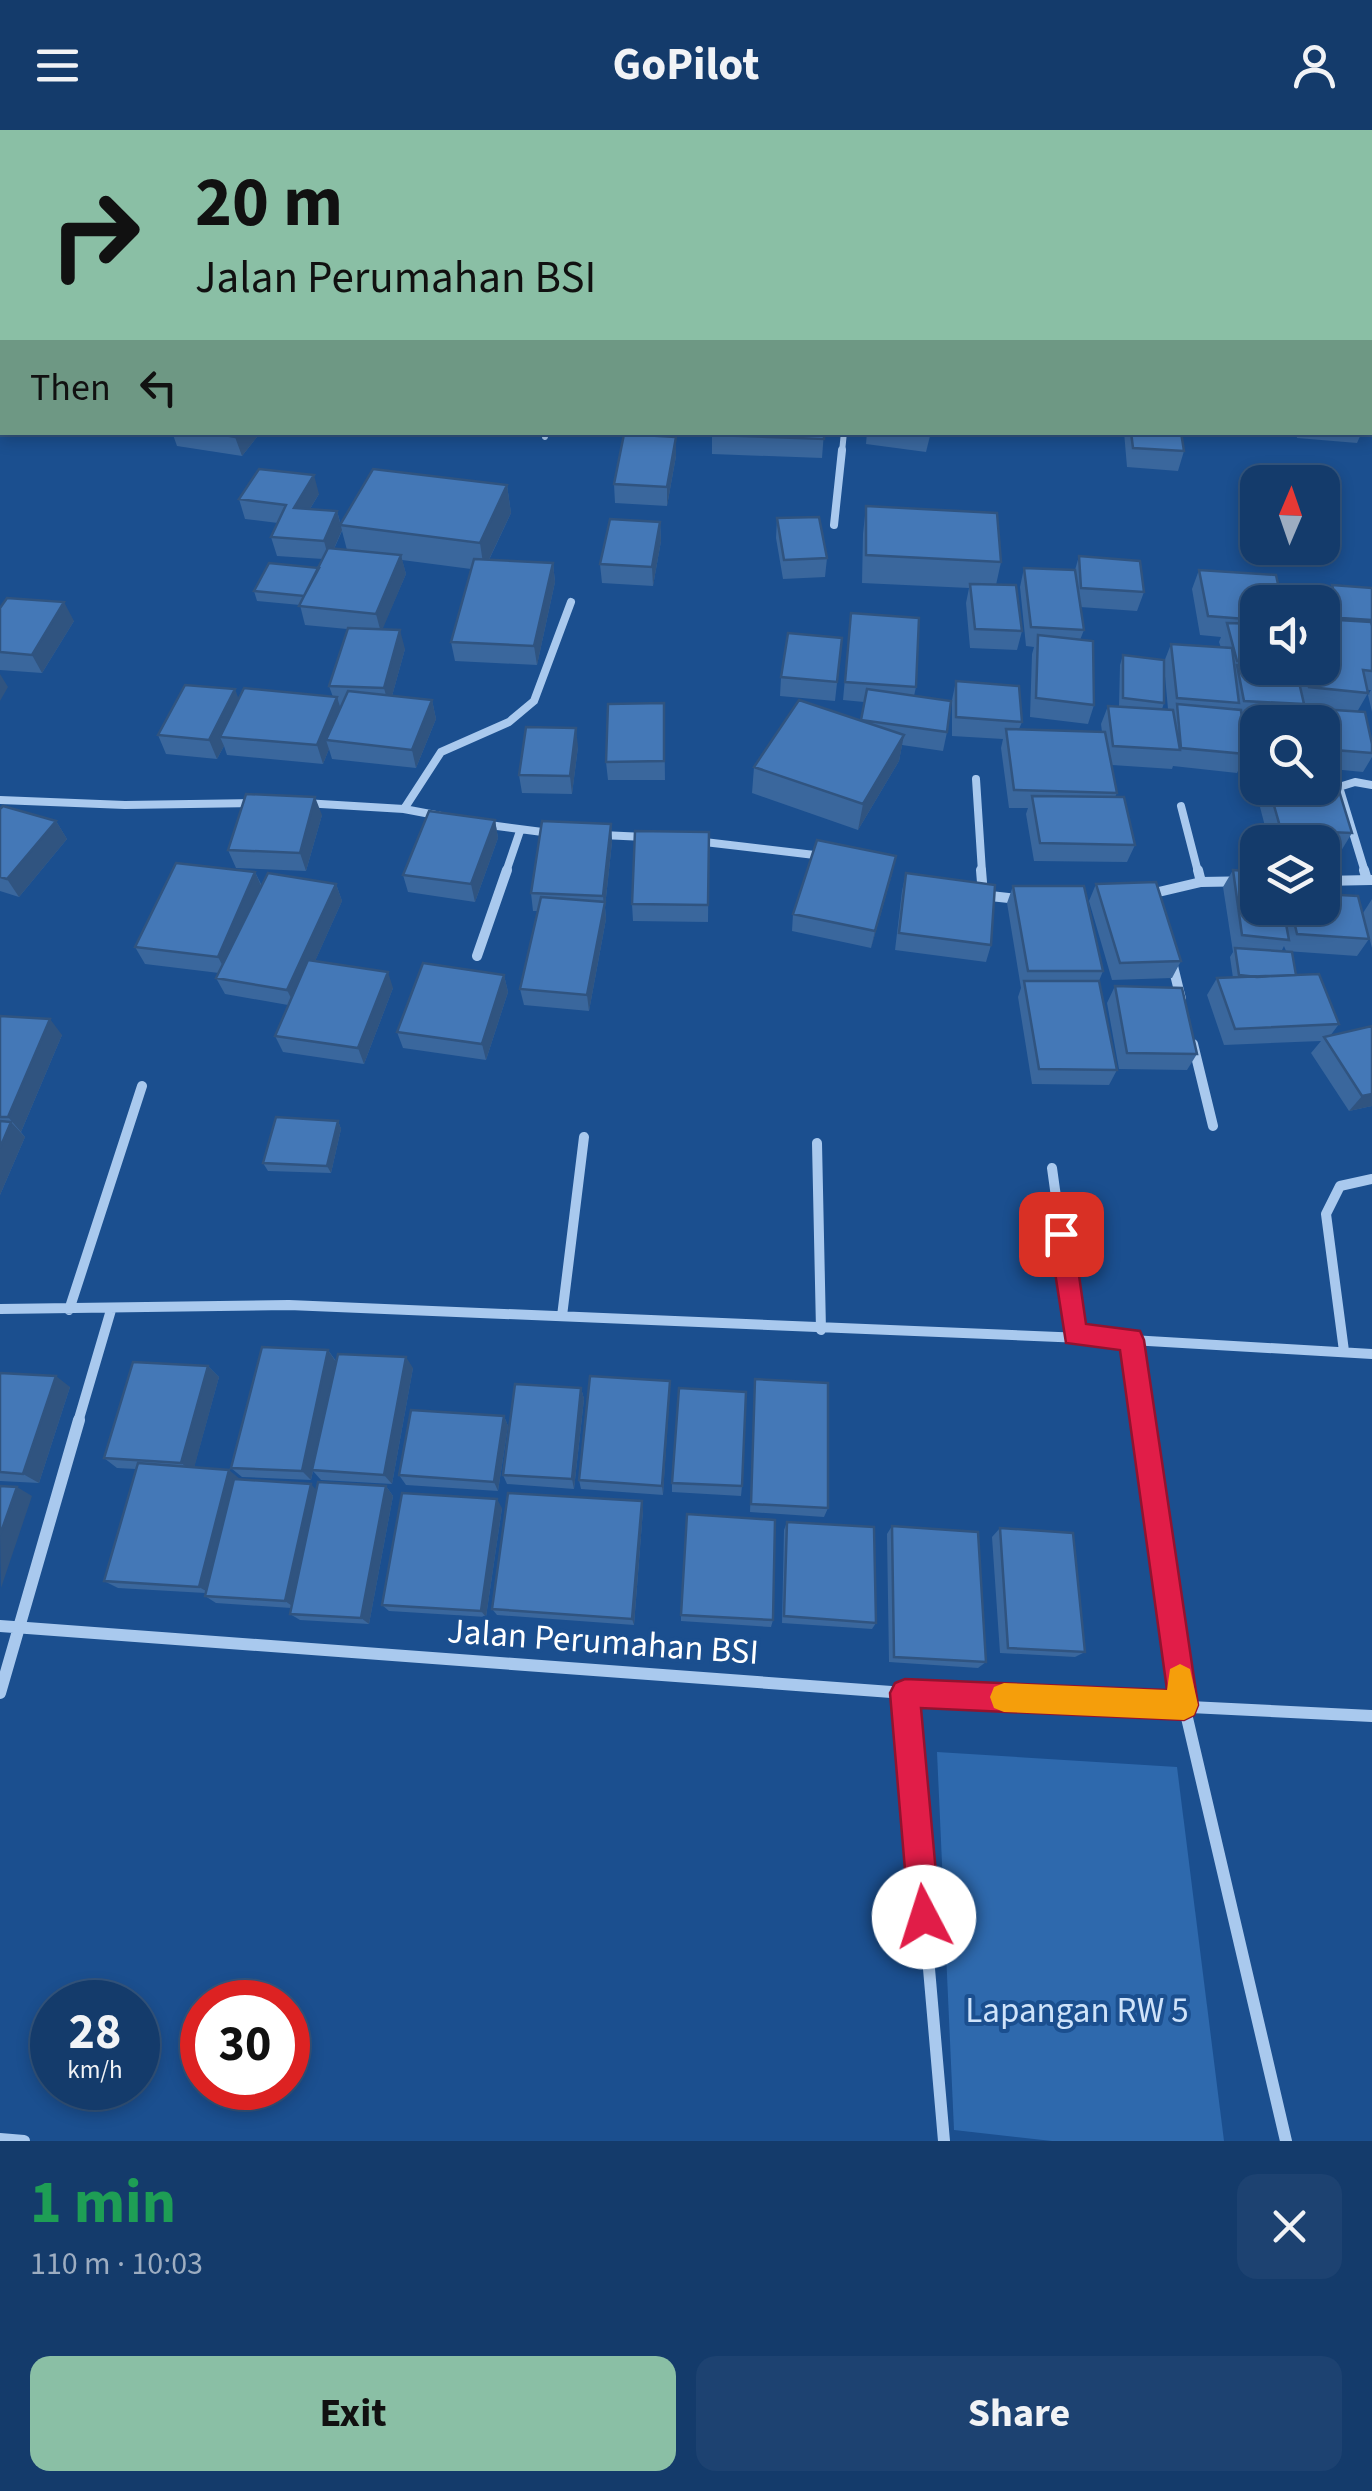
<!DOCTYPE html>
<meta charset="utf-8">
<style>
:root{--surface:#143b6b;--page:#1d4271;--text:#f1f3f6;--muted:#9dadc1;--line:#33557e;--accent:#8abfa5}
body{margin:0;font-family:"Source Sans 3",sans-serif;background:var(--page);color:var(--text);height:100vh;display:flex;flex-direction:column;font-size:38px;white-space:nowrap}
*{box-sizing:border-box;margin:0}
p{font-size:32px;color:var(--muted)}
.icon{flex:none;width:55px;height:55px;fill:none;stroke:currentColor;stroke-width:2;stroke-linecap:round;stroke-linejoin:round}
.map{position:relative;height:2011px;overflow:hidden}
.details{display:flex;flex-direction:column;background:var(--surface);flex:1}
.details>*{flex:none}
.guide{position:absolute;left:0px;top:0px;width:1372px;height:305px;box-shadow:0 5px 15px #0003,0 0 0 2px var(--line);background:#8abfa5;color:#111;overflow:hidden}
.needle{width:65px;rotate:2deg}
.buttons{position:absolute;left:1240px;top:335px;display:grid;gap:20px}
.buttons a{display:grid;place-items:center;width:100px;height:100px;border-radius:20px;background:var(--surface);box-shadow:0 5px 15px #0003,0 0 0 2px var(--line);font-size:50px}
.speed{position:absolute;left:30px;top:1850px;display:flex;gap:20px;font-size:50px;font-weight:700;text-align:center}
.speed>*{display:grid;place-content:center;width:130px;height:130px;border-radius:50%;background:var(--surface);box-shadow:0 5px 15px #0003,0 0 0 2px var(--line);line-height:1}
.speed small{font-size:25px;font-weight:400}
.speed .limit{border:15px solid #d22;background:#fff;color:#111}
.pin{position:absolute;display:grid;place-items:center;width:85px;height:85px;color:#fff;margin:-42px;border-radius:20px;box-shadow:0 5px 15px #0006}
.me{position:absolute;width:110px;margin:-55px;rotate:355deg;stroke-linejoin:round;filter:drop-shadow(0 0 8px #0008)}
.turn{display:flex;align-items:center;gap:35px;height:210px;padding:0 30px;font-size:45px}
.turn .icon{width:130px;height:130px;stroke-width:2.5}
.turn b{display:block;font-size:70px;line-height:85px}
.then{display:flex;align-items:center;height:95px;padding:0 30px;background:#0003;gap:20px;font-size:38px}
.round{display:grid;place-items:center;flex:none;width:105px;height:105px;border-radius:20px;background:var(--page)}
.overview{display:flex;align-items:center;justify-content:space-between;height:170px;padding:0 30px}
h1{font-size:60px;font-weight:700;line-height:75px;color:#1e9e55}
.action{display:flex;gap:20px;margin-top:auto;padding:20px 30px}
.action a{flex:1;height:115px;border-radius:20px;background:var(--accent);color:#111;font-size:40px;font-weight:700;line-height:115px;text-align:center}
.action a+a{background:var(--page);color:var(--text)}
header{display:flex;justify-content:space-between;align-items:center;height:130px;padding:0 30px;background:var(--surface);font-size:45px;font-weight:700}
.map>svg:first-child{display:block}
.green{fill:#2e69ad}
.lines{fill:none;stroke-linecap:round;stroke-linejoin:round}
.minor-far3{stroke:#a9c9ee;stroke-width:6}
.minor-far2{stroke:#a9c9ee;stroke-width:8}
.minor-far1{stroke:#a9c9ee;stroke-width:10}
.minor{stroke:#a9c9ee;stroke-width:12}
.wall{fill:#3a679d;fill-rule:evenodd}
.shaded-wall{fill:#305480}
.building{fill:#4478b7;stroke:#305480;stroke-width:2.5}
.route{fill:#e11d48;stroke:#92132f;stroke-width:2.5}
.slow{fill:#f59e0b}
.labels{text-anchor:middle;stroke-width:8;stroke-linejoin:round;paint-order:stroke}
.near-street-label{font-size:35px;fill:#fff;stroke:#1b4f8f}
.near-park-label{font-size:35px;fill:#cfe3fa;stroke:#1b4f8f}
</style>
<header><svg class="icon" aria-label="menu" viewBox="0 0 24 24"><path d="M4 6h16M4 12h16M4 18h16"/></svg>GoPilot<svg class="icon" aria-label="person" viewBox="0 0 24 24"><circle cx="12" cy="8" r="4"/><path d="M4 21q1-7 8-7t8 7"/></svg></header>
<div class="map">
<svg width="1372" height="2011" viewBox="0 0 1372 2011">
<rect width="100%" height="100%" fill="#1b4f8f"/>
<!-- green -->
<path class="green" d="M937,1622L1177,1637L1224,2011H1052L954,2000Z"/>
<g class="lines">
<!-- minor-far3 -->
<path class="minor-far3" d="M1370,96L1372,92
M1370,149L1372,154
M545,307L546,302
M842,322L844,302"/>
<!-- minor-far2 -->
<path class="minor-far2" d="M834,395L842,320
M976,649L982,742
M0,670L125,675L257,673
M304,673L404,679L441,686
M1181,676L1198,742
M404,679L441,622L509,592L534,571L571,472
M482,694L550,703
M602,705L645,707
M696,711L823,726
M506,742L520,701
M1365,742L1339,657L1355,652L1372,655"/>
<!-- minor-far1 -->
<path class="minor-far1" d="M981,740L983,765
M1198,740L1201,752
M1364,740L1367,750
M1322,751L1371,750
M1150,764L1201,752L1258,751
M981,765L1018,769
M477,826L507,740
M1172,832L1181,869
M1193,914L1213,996
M817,1013L821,1200
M1052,1038L1075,1204
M0,1179L289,1175L1131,1210L1143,1292
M69,1180L142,956
M562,1186L584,1007
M1131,1210L1372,1224
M1344,1221L1326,1084L1340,1056L1372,1049
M78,1292L111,1180"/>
<!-- minor -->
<path class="minor" d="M1143,1290L1184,1575L1286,2011
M0,1496L905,1563L1372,1586
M0,1563L79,1290
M905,1563L944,2011
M0,2009L24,2011"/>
</g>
<!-- wall -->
<path class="wall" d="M219,0H366L363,2H238Z
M390,0H516V2H389Z
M1215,0H1259L1258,2H1232Z
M1266,0H1319L1318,2H1267Z
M1323,0H1370L1372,6L1371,22L1370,2H1324Z
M0,39H2V77L0,76Z
M0,102H2V210L0,215Z
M1370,152H1372V219H1370Z
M1371,251H1372V300H1370Z
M172,302H261L242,326L177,316Z
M712,302H824L822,328L712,324Z
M867,302H931L926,322L866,314Z
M1124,302H1181L1184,321L1178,341L1127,337Z
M1296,302H1362L1357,313L1297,308Z
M676,307V326L667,376L615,373L614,354Z
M507,355L511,383L489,430L553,433L555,452L537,535L455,531L451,512L471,439L402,430L406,444L382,499L405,519L392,566L432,570L436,589L416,638L332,629L329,619L323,634L227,625L224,616L217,629L166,624L158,605L238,569L333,567L329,556L347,499L305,495L300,475L257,471L254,461L319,438L323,429L277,426L271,407L278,393L245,389L239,369L319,364L310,379L337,381L341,395ZM342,401L347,420L334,419Z
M866,376L1001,432L996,455L1022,501L1017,520L970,518L966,473L969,458L862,453L863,404Z
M777,388L827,428L825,447L783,449L776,408Z
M660,392L661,411L653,456L602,453L600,434Z
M1079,426L1144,462L1137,481L1080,477L1084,500L1080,510L1094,575L1088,594L1030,587L1032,524L1034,517L1026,516L1020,457L1024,438L1075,440Z
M1199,440L1258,472V538H1322L1327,490L1323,475L1332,455L1372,458V582L1368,565L1371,560H1367L1368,563L1357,582L1372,614V627L1363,642L1332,639L1352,703L1341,721L1322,720V712H1269L1251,642L1258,628V658H1322V592H1297L1304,578L1345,581L1303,576L1294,592L1242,590L1246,624L1237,643L1173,636L1172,639L1112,635L1117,663L1115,667L1135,715L1127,732L1034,731L1026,684L1028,678H1009L1001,618L1003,609L952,606V570L956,551L1022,592L1019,599L1102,602L1101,594L1108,576H1119L1120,535L1123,525L1164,532L1171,514L1221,518L1219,512L1221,507L1200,505L1192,459ZM1164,535L1168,579H1162L1164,573Z
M0,478L74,491L42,543L0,540Z
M851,483L916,557L914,566L947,602L943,621L902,615L899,631L858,700L752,663L754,637L861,591L864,572L843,570Z
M842,508L835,571L780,566L781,547Z
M664,573L665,650H608L606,632Z
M578,617L572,664L522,663L519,645Z
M0,679L56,691L67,709L19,767L0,761Z
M322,685L306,741L236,738L228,720Z
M495,690L498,708L475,772L408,762L403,745Z
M611,694L612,712L605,777L606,789L589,881L524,875L520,859L538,781H533L531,763Z
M709,702L708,792L633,791L632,774Z
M1233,740L1258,778H1322L1363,783L1372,769V818L1366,795L1369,809L1357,826L1286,821L1284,816L1281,822L1296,845L1339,894L1330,906L1372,976L1349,981L1311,923L1321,911L1224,915L1207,865L1217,848H1233L1230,827L1233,822L1223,757Z
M255,742L262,756L336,754L342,771L315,831L393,858L364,934L283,922L275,906L288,875L225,864L216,848L219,843L145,834L135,817Z
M906,743L991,815L986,832L895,820L902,761Z
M892,744L871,818L792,801L793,784Z
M1096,754L1181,831L1172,848L1112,850L1089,771Z
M1013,756L1103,841L1099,851L1117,940L1109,955L1032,954L1018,867L1021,858L1007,773Z
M504,845L508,862L486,930L403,918L397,902Z
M1115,856L1197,924L1187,940L1119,939L1107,873Z
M0,886L62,905L21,1002L25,1007L0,1065Z
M338,991L341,999L331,1043L268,1041L263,1033Z
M328,1220L336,1231L413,1238L392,1354L321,1350L313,1341L311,1350L242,1347L231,1338Z
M208,1236L219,1247L194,1337L240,1349L316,1360L386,1356L393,1366L369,1494L300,1490L290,1484L291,1478L216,1473L205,1466V1463L118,1458L104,1451L136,1339L117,1338L104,1328Z
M0,1243L70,1257L39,1353L0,1351Z
M755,1249L828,1378L824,1387L750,1382Z
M670,1251L663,1365L581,1359L579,1350Z
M581,1258L584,1269L574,1359L507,1354L503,1345Z
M504,1286L508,1296L498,1361L406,1355L399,1345Z
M672,1353L742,1356L741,1366L672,1362Z
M502,1378L486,1487L389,1481L382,1475Z
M643,1380L634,1495L497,1485L492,1479Z
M787,1392L876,1493L872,1499L782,1493L784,1400Z
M892,1396L986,1532L978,1538L889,1532L887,1404Z
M1000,1398L1085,1522L1075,1527L1000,1523L992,1407Z
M681,1485L773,1490L771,1497L681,1491Z"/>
<!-- shaded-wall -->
<path class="shaded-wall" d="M180,0H199V2H178Z
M345,0H366L363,2H345Z
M503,0H516V2H502Z
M2,162V210L0,215V166Z
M239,302H261L242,326L235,307Z
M676,307V326L667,376V357Z
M314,345L319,364L299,397L294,378Z
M507,355L511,383L484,440L480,413Z
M337,381L342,400L329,430L324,411Z
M660,392L661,411L653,456L652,437Z
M401,425L406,444L381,503L376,484Z
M553,433L555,452L537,535L534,516Z
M64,472L74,491L42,543L32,525Z
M400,500L405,519L389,577L384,558Z
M0,544L8,557L0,571Z
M235,559L242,578L220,607L224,616L217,629L209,610Z
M337,567L343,586L326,610L329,619L323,634L317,615Z
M432,570L436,589L416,638L412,620Z
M576,598L578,617L572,664L570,646Z
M904,605L899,631L858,700L863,674Z
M315,667L322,685L306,741L300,723Z
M495,690L498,708L475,772L471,754Z
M56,691L67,709L19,767L7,749Z
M611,694L612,712L605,777L606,789L589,881L587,865L604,777L603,766Z
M896,726L892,744L871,818L875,801Z
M255,742L263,760L227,844L218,827Z
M336,754L342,771L295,876L287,860Z
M388,842L393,858L364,934L358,918Z
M504,845L508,862L486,930L482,914Z
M50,889L62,905L21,1002L8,987Z
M1372,964V976L1349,981L1362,966Z
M338,991L341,999L331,1043L327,1036Z
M11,992L25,1007L0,1065V1018Z
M328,1220L336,1232L311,1350L302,1341Z
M406,1227L413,1238L392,1354L384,1345Z
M208,1236L219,1247L193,1342L181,1333Z
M56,1246L70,1257L39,1353L23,1344Z
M670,1251V1262L663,1365L662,1356Z
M581,1258L584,1269L574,1359L572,1349Z
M504,1286L508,1296L498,1361L494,1352Z
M229,1340L240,1349L211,1464L199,1457Z
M311,1354L319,1363L295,1478L285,1471Z
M386,1356L393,1366L369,1494L361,1488Z
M17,1357L32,1366L1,1458L0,1405Z
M497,1369L502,1378L486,1487L481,1481Z
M642,1371L643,1380L634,1495L632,1489Z"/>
<!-- building -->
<path class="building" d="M131,0H180L178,2H129Z
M390,0H449L448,2H389Z
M780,0H816L829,1V2H779Z
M1125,0H1161L1162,2H1126Z
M1343,0H1370L1372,12H1370V2H1344Z
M0,39H2V59H0Z
M1370,50H1372V68H1370Z
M0,102H2V124H0Z
M0,144H2V162L0,166Z
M1370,152H1372V182H1370Z
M1370,192H1372V209H1370Z
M206,302H239L235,307Z
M712,302H824V309L712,305Z
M1131,302H1181L1184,321L1133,318Z
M624,304L676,307L667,357L614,354Z
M259,339L314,345L294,378L337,381L324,411L271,407L286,375L239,369Z
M373,339L507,355L480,413L340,395Z
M866,376L997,383L1001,432L866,425Z
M819,387L827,428L784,430L777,388Z
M610,389L660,392L652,437L600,434Z
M328,418L401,425L376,484L299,476Z
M1079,426L1140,431L1144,462L1081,458Z
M474,429L553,433L534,516L451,512Z
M269,433L319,438L304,466L254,461Z
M1024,438L1075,440L1084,500L1031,497Z
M1199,440L1276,445L1282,472H1258V490L1208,486Z
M970,454L1016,455L1022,501L975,499Z
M1332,455L1372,458V490L1341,488Z
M7,468L64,472L32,525L0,522V478Z
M851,483L919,488L916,557L845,552Z
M1322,489L1371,492L1372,496V541L1363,540L1368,563L1309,557L1305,538H1322Z
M1227,493L1258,494V532L1237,531Z
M348,498L400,500L384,558L329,556Z
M788,503L842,508L837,552L781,547Z
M1038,505L1093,511L1094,575L1036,568Z
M1171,514L1232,518L1239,573L1177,568Z
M1123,525L1164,530V573L1123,568Z
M1237,535L1296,539L1304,574L1244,571Z
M956,551L1019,556L1022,592L956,587Z
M185,555L235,559L209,610L158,605Z
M244,558L337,567L317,615L220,607Z
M867,559L951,571L947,602L861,590Z
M348,561L432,570L412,620L326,610Z
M799,570L904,605L863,674L754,637Z
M664,573V631L606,632L608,574Z
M1177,574L1241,580L1246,624L1181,618Z
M1108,576L1173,580L1180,620L1113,616Z
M1304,578L1365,582L1372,614V623L1322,619V592H1308Z
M526,597L576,598L570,646L519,645Z
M1006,599L1105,602L1117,663L1014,660Z
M1322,625H1328L1352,703L1281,700L1269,658H1322Z
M246,664L315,667L300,723L228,720Z
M1032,666L1124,667L1135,715L1040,713Z
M3,676L56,691L7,749L0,747V679Z
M429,681L495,690L471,754L403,745Z
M542,691L611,694L603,766L531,763Z
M635,701L709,702L708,775L632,774Z
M817,710L896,726L875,801L793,784Z
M176,733L255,742L218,827L135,817Z
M1233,740L1258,742V778H1283L1289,810L1242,805Z
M268,743L336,754L287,860L216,848Z
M906,743L995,755L991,815L899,803Z
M1156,752L1181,831L1120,833L1096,754Z
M1013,756H1084L1103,841H1028Z
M1322,764L1358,766L1369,809L1297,804L1291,778H1322Z
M541,767L605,772L587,865L520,859Z
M1235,818L1292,822L1296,845L1257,847L1239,845Z
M308,830L388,842L358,918L275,906Z
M423,833L504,845L482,914L397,902Z
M1319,844L1339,894L1235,899L1217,848Z
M1024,851H1099L1117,940L1039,939Z
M1115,856L1182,858L1197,924L1127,923Z
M0,886L50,889L8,987H0Z
M1372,896V964L1362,966L1324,907Z
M276,987L338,991L327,1036L263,1033Z
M0,991L11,992L0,1018Z
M262,1217L328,1220L302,1341L231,1338Z
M338,1224L406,1227L384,1345L312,1340Z
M133,1232L208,1236L181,1333L104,1328Z
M0,1243L56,1246L23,1344L0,1342Z
M590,1246L670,1251L662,1356L579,1350Z
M755,1249L828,1253V1378L751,1374Z
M515,1254L581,1258L572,1349L503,1345Z
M679,1258L746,1262L742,1356L672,1353Z
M411,1280L504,1286L494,1352L399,1345Z
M138,1333L229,1340L199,1457L104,1451Z
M234,1349L311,1354L285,1471L205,1466Z
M318,1352L386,1356L361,1488L290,1484Z
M0,1356L17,1357L0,1405Z
M402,1363L497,1369L481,1481L382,1475Z
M508,1363L642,1371L632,1489L492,1479Z
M687,1384L775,1390L773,1490L681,1485Z
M787,1392L874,1397L876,1493L784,1486Z
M892,1396L978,1402L986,1532L894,1527Z
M1000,1398L1073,1403L1085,1522L1008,1518Z"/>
<!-- route -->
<path class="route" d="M1061,1094L1070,1097L1073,1104L1086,1194L1140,1201L1144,1210L1198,1575L1194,1585L1184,1590L921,1578L940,1787L936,1798L924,1803L913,1798L909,1787L890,1563L895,1553L905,1549L1167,1560L1120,1220L1066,1213L1049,1104L1053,1097Z"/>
<!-- slow -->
<path class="slow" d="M1180,1534L1190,1539L1198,1575L1194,1585L1184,1590L1004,1582L994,1578L990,1567L994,1557L1004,1553L1167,1560L1170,1539Z"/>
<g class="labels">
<!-- near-street labels -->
<g class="near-street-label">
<text transform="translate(603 1511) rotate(4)" y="12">Jalan Perumahan BSI</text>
</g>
<!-- near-park labels -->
<g class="near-park-label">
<text x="1077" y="1892">Lapangan RW 5</text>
</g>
</g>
</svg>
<div class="buttons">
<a><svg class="needle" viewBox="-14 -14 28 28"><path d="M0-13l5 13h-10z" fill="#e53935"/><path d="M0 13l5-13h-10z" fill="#9dadc1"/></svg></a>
<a><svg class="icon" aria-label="sound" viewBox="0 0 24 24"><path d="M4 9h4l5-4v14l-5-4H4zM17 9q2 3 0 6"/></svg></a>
<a><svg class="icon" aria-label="search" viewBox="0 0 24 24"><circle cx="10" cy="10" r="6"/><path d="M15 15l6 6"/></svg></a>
<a><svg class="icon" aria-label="layers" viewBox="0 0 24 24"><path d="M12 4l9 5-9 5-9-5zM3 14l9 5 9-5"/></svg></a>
</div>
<div class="speed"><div>28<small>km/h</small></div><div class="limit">30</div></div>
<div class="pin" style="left:1061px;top:1104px;background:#d93025"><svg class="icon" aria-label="arrive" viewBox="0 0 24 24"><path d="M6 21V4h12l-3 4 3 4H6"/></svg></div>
<svg class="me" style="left:924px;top:1787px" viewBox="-20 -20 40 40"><circle r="19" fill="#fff"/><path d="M0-13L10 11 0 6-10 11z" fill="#e11d48"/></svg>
<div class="guide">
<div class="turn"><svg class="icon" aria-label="right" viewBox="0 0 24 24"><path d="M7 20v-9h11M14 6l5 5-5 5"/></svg><div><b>20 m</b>Jalan Perumahan BSI</div></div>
<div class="then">Then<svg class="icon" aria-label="left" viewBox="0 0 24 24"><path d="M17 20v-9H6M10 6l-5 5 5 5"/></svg></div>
</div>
</div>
<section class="details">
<div class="overview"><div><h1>1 min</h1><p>110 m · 10:03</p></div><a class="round"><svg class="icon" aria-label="close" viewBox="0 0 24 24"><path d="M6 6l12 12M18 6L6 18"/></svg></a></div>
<div class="action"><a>Exit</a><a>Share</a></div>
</section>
